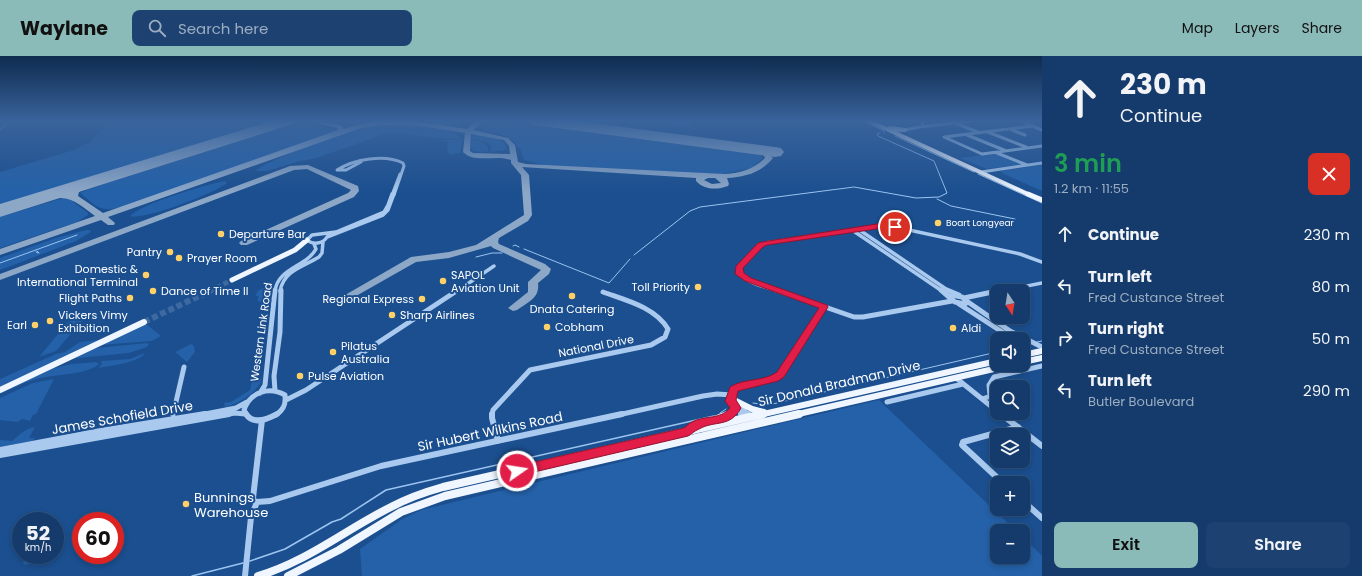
<!DOCTYPE html>
<meta charset="utf-8">
<style>
:root{--surface:#143b6b;--page:#1d4271;--text:#f1f3f6;--muted:#9dadc1;--line:#33557e;--accent:#8bbbb9}
body{margin:0;font-family:Poppins,sans-serif;background:var(--page);color:var(--text);height:100vh;display:flex;flex-direction:column;font-size:15px;white-space:nowrap}
*{box-sizing:border-box;margin:0}
p{font-size:13px;color:var(--muted)}
.icon{flex:none;width:22px;height:22px;fill:none;stroke:currentColor;stroke-width:2;stroke-linecap:round;stroke-linejoin:round}
.map{position:relative;flex:1;overflow:hidden}
.panel{display:flex;flex-direction:column;background:var(--surface);width:320px}
.panel>*{flex:none}
.hud{background:#143b6b;color:var(--text);overflow:hidden}
.needle{width:26px;rotate:168deg}
.tools{position:absolute;left:990px;top:228px;display:grid;gap:8px}
.tools a{display:grid;place-items:center;width:40px;height:40px;border-radius:8px;background:var(--surface);box-shadow:0 2px 6px #0003,0 0 0 1px var(--line);font-size:20px}
.speed{position:absolute;left:12px;top:456px;display:flex;gap:8px;font-size:20px;font-weight:700;text-align:center}
.speed>*{display:grid;place-content:center;width:52px;height:52px;border-radius:50%;background:var(--surface);box-shadow:0 2px 6px #0003,0 0 0 1px var(--line);line-height:1}
.speed small{font-size:10px;font-weight:400}
.speed .limit{border:6px solid #d22;background:#fff;color:#111}
.pin{position:absolute;display:grid;place-items:center;width:34px;height:34px;color:#fff;margin:-17px;border:2px solid #fff;border-radius:50%;box-shadow:0 1px 4px #0007}
.me{position:absolute;width:44px;margin:-22px;rotate:77deg;stroke-linejoin:round;filter:drop-shadow(0 0 3px #0008)}
.turn{display:flex;align-items:center;gap:14px;height:84px;padding:0 12px;font-size:18px}
.turn .icon{width:52px;height:52px;stroke-width:2.5}
.turn b{display:block;font-size:28px;line-height:34px}
.round{display:grid;place-items:center;flex:none;width:42px;height:42px;border-radius:8px;background:var(--page)}
.headline{display:flex;align-items:center;justify-content:space-between;height:68px;padding:0 12px}
h1{font-size:24px;font-weight:600;line-height:30px;color:#1e9e55}
.cta{display:flex;gap:8px;margin-top:auto;padding:8px 12px}
.cta a{flex:1;height:46px;border-radius:8px;background:var(--accent);color:#111;font-size:16px;font-weight:600;line-height:46px;text-align:center}
.cta a+a{background:var(--page);color:var(--text)}
ul{padding:0;list-style:none}
li{display:flex;align-items:center;gap:12px;height:52px;padding:0 12px}
li div{flex:1}
li b{display:block;font-size:15px}
li em{font-style:normal}
header{display:flex;align-items:center;gap:24px;box-sizing:border-box;height:56px;padding:0 20px;background:var(--accent);color:#111}
header strong{font-size:19px}
nav{display:flex;gap:22px;margin-inline-start:auto;font-size:14px}
.search{width:280px;height:36px;background:var(--page);display:flex;align-items:center;gap:10px;box-sizing:border-box;padding:0 14px;border-radius:8px;color:var(--muted);font-size:15px}
main{display:flex;flex:1;min-height:0}
.map>svg:first-child{display:block}
.green{fill:#2461a8}
.lines{fill:none;stroke-linecap:round;stroke-linejoin:round}
.stream-far1{stroke:#9cc4f0;stroke-width:1}
.stream{stroke:#9cc4f0;stroke-width:1.5}
.taxiway{fill:#8da7c7;fill-rule:evenodd}
.runway{fill:#8da7c7;fill-rule:evenodd}
.major-tunnel-far1{stroke:#3d69a0;stroke-width:5;stroke-dasharray:5 2.5;stroke-linecap:butt}
.major-tunnel{stroke:#3d69a0;stroke-width:6;stroke-dasharray:6 3;stroke-linecap:butt}
.minor-far3{stroke:#a9c9ee;stroke-width:3}
.minor-far2{stroke:#a9c9ee;stroke-width:3.5}
.minor-far1{stroke:#a9c9ee;stroke-width:5}
.minor{stroke:#a9c9ee;stroke-width:6}
.major-far3{stroke:#f0f6ff;stroke-width:4}
.major-far2{stroke:#f0f6ff;stroke-width:5}
.major-far1{stroke:#f0f6ff;stroke-width:6}
.major{stroke:#f0f6ff;stroke-width:8}
.route{fill:#e11d48;stroke:#92132f}
.poi-dot{fill:#ffd166;stroke:#1b4f8f;stroke-width:1.5}
.labels{text-anchor:middle;stroke-width:4;stroke-linejoin:round;paint-order:stroke}
.far-poi-label{font-size:9px;fill:#fff;stroke:#1b4f8f;text-anchor:start}
.poi-label{font-size:11px;fill:#fff;stroke:#1b4f8f;text-anchor:start}
.street-label{font-size:11px;fill:#fff;stroke:#1b4f8f}
.near-street-label{font-size:13px;fill:#fff;stroke:#1b4f8f}
.near-poi-label{font-size:13px;fill:#fff;stroke:#1b4f8f;text-anchor:start}
</style>
<header>
<strong>Waylane</strong>
<div class="search"><svg class="icon" aria-label="search" viewBox="0 0 24 24"><circle cx="10" cy="10" r="6"/><path d="M15 15l6 6"/></svg>Search here</div>
<nav><a>Map</a><a>Layers</a><a>Share</a></nav>
</header>
<main>
<div class="map">
<svg width="1042" height="520" viewBox="0 0 1042 520">
<rect width="100%" height="100%" fill="#1b4f8f"/>
<!-- green -->
<path class="green" d="M110,64L125,65L130,64H277L0,150V116L74,94L90,86Z
M315,64H388L349,70Z
M428,64H474C460,69 445,69 430,67Z
M487,64H514L754,97L760,99L763,102L752,112L723,118L543,109L524,104L520,92H518C512,78 492,78 479,72V70Z
M629,64H681L693,65L691,72Z
M305,66L336,74L331,78L118,152C98,156 95,149 80,137L89,133L296,67Z
M387,67C404,67 451,69 462,83L436,82L400,77L385,78L316,102L300,105L267,115H255L264,109L295,95L364,71Z
M480,78C489,80 507,82 507,94L491,96V90L486,86L472,83L473,79Z
M440,84H462L460,97L450,99L447,95L448,86Z
M472,84L482,86L488,91V96L473,95L471,92Z
M997,97L1024,108L987,113L959,102Z
M1042,109V135L1004,118L1001,115Z
M220,126L225,125L227,127C216,137 142,165 130,160C141,148 202,130 220,126Z
M63,142H68L88,157V159L77,166L0,192V161Z
M86,174H90L91,176L76,185L58,192L0,214V202L56,182Z
M263,232H272L270,253L257,244L259,241L255,239L258,237L256,236Z
M86,257L91,258L81,266L56,295L39,301L68,266Z
M145,267L161,280L152,285L100,289Z
M99,284L0,332V323L56,298L65,296L80,286Z
M147,287L149,288L147,291L129,297L68,303L96,292Z
M191,288L194,290L195,296L187,306L175,296Z
M145,297C141,306 110,310 98,312L102,308L101,305L130,303Z
M96,306L99,308C87,319 57,318 41,322C26,325 13,332 0,338V336L50,313L72,308Z
M54,323L36,358L33,359L30,365L22,363L18,366L0,364V342L33,327Z
M262,323C257,337 239,348 225,351L224,347L231,346L250,334L252,325Z
M879,344L1016,475H997V501H1023V481L1042,500V520H362L360,493L401,464L421,454Z
M35,371L29,382H35L32,385L0,391V384L12,385C19,379 26,372 35,371Z
M26,499H50L38,506L25,509L23,507Z"/>
<g class="lines">
<!-- stream-far1 -->
<path class="stream-far1" d="M861,64L884,75V77
M894,71L900,64
M0,74L11,64
M895,80L974,116
M978,118L1042,147
M937,143L951,150L1015,163
M513,190L515,189L519,191
M524,193L609,227L630,203
M37,195L39,197
M36,196L38,197
M634,199L690,155L700,151L854,131L916,142L939,141L947,137L934,105L878,80L877,78L880,77
M476,201L492,197H502
M0,207L77,179
M1037,286L1042,285
M753,347L768,349L997,296
M720,357L726,353"/>
<!-- stream -->
<path class="stream" d="M250,505L285,493L332,466L341,463L386,434L714,360
M192,520L243,507"/>
<!-- taxiway -->
<path class="taxiway" d="M285,64H298L283,67L282,66Z
M304,64H316L340,69L342,70L344,73C388,58 422,66 467,73L478,64H485L473,74L508,82L515,89L518,106L526,108L725,118C741,117 754,113 765,102L763,98L748,94V92L767,96L773,102C761,117 744,121 727,122L729,128L728,130C717,134 704,134 696,125V122L522,111L529,119L532,159L528,165L499,182L498,186L499,188L545,208L551,213L549,218L538,227C540,242 528,246 517,254L513,255L508,252L528,236V226L541,214L493,192L491,190L449,202L416,206L342,248L338,249L333,246L411,201L449,196L476,189L524,159L521,119L511,107V104C495,98 475,108 463,96L465,77C427,71 400,65 361,72L108,161L115,167L114,169H108L101,164L0,199V193L95,160C84,152 73,141 59,142C53,142 46,145 40,144V140L60,137L69,138C73,132 79,126 87,127V131L79,136L78,140L103,157L338,74L337,72ZM471,78L504,84L509,90L510,98L473,97L470,95ZM708,122H715L721,127L712,128L704,124Z
M308,109L358,130L359,135L354,141L247,189H241L239,187L241,185L348,137L351,134L307,113L294,114L0,224V218L290,110Z"/>
<!-- runway -->
<path class="runway" d="M275,64H299L296,67L0,161V148Z
M527,64H569L775,91L781,92L784,96L781,100L775,101L535,69L530,67Z"/>
<!-- major-tunnel-far1 -->
<path class="major-tunnel-far1" d="M210,235L232,224"/>
<!-- major-tunnel -->
<path class="major-tunnel" d="M144,266L212,234"/>
<!-- minor-far3 -->
<path class="minor-far3" d="M924,64L922,69L924,70
M987,64H989
M1019,64L1042,74
M1021,64H1042
M955,67L978,76
M1033,70L944,81L982,98L1042,90
M1012,74L1025,79
M894,76L919,71L980,64
M988,76L1026,91
M967,79L1004,94
M997,97L1027,109
M361,106L346,114H337C354,103 385,98 403,107L404,110L394,139
M981,116L1042,107
M392,139L400,118"/>
<!-- minor-far2 -->
<path class="minor-far2" d="M392,138L388,149L384,156L336,176L312,179L307,184C313,189 323,188 327,181L383,159L388,154L394,138
M858,173L949,235
M852,174L942,235
M275,235C278,212 306,211 316,193L314,188
M280,235C284,214 303,211 319,201L322,197L323,186
M457,235L494,210
M778,235C767,231 740,227 739,212L761,189L765,187L883,170L895,171L1020,198L1042,206
M1002,235L1042,227"/>
<!-- minor-far1 -->
<path class="minor-far1" d="M776,234L854,261H863L952,245
M941,234L949,241
M947,234L959,239
M1000,235L1007,234
M952,239L962,241L968,246L965,248L955,246L949,241Z
M964,242L997,235
M968,246L1010,275L1042,291
M959,248L1013,283
M956,322L997,355
M275,335L274,320L280,276L281,234
M260,337L265,329L275,234
M732,339L748,359
M983,343L990,340L989,329L994,321L1042,310
M286,344L306,334L458,234
M887,346L963,328
M1000,357L1003,359
M173,359L184,311
M200,359L236,352L247,346
M223,359L235,357L245,358
M247,359L244,354C250,336 269,330 285,339C286,349 283,354 276,359
M492,359L493,354L530,314L651,289L665,281L668,273C655,251 625,244 603,236
M618,359L703,340L717,338L732,339
M742,359L731,345L734,333L775,323L780,319L824,251"/>
<!-- minor -->
<path class="minor" d="M246,358C253,369 268,363 277,358
M492,358V362L498,385
M741,358L744,362
M748,358L750,361
M1001,358L1042,390
M0,394L101,375L205,358
M0,399L229,358
M1003,427L962,389L963,386L1018,371
M1023,445L1042,462
M257,446L270,445L381,410L622,358
M257,446L254,445L253,442L262,364
M245,520L251,461L257,446"/>
<!-- major-far3 -->
<path class="major-far3" d="M867,64L1030,139
M890,72L905,74"/>
<!-- major-far2 -->
<path class="major-far2" d="M1028,138L1042,144
M232,224L295,194L307,184"/>
<!-- major-far1 -->
<path class="major-far1" d="M1023,299L1042,295
M1023,306L1042,302
M0,334L144,266
M738,346L752,353L764,356
M728,359L736,352
M759,359L997,305
M794,359L1011,309"/>
<!-- major -->
<path class="major" d="M689,374L730,358
M258,520C308,505 345,474 391,451C408,442 425,436 443,431L763,358
M288,520L339,494L401,456L445,440L799,358"/>
</g>
<!-- sky -->
<linearGradient id="sky" x2="0" y2="1"><stop stop-color="#0f2b4f"/><stop offset="0.47" stop-color="#39639b"/><stop offset="1" stop-color="#39639b" stop-opacity="0"/></linearGradient>
<rect width="1042" height="137" fill="url(#sky)"/>
<!-- route -->
<path class="route" d="M883,167L895,169L898,171L895,173L883,172L767,189L763,191L743,212L744,217L751,222L827,249L828,251L784,321L778,325L738,335L736,344L741,352C730,372 715,364 699,373C694,375 692,378 688,380L517,420L512,418L510,415L512,411L517,410L684,372C687,370 689,367 692,366C704,359 721,364 730,352L725,345L730,331C744,322 763,326 777,316L819,252L745,225L735,218L736,210L758,187L762,186Z"/>
<!-- markers -->
<g class="poi-dot">
<circle cx="938" cy="167" r="4"/>
<circle cx="221" cy="178" r="4"/>
<circle cx="170" cy="196" r="4"/>
<circle cx="179" cy="202" r="4"/>
<circle cx="146" cy="219" r="4"/>
<circle cx="443" cy="225" r="4"/>
<circle cx="698" cy="231" r="4"/>
<circle cx="153" cy="235" r="4"/>
<circle cx="572" cy="240" r="4"/>
<circle cx="130" cy="242" r="4"/>
<circle cx="422" cy="243" r="4"/>
<circle cx="392" cy="259" r="4"/>
<circle cx="50" cy="265" r="4"/>
<circle cx="35" cy="269" r="4"/>
<circle cx="547" cy="271" r="4"/>
<circle cx="953" cy="272" r="4"/>
<circle cx="333" cy="296" r="4"/>
<circle cx="300" cy="320" r="4"/>
<circle cx="186" cy="448" r="4"/>
</g>
<g class="labels">
<!-- far-poi labels -->
<g class="far-poi-label">
<text x="946" y="170">Boart Longyear</text>
</g>
<!-- poi labels -->
<g class="poi-label">
<text x="229" y="182">Departure Bar</text>
<text x="162" y="200" text-anchor="end">Pantry</text>
<text x="187" y="206">Prayer Room</text>
<text x="138" y="217" text-anchor="end">Domestic &amp;<tspan x="138" dy="13">International Terminal</tspan></text>
<text x="451" y="223">SAPOL<tspan x="451" dy="13">Aviation Unit</tspan></text>
<text x="690" y="235" text-anchor="end">Toll Priority</text>
<text x="161" y="239">Dance of Time II</text>
<text x="122" y="246" text-anchor="end">Flight Paths</text>
<text x="414" y="247" text-anchor="end">Regional Express</text>
<text x="572" y="257" text-anchor="middle">Dnata Catering</text>
<text x="58" y="263">Vickers Vimy<tspan x="58" dy="13">Exhibition</tspan></text>
<text x="400" y="263">Sharp Airlines</text>
<text x="27" y="273" text-anchor="end">Earl</text>
<text x="555" y="275">Cobham</text>
<text x="961" y="276">Aldi</text>
<text x="341" y="294">Pilatus<tspan x="341" dy="13">Australia</tspan></text>
<text x="308" y="324">Pulse Aviation</text>
</g>
<!-- street labels -->
<g class="street-label">
<text transform="translate(261 276) rotate(-82)" y="4">Western Link Road</text>
<text transform="translate(596 290) rotate(-11)" y="4">National Drive</text>
</g>
<!-- near-street labels -->
<g class="near-street-label">
<text transform="translate(839 327) rotate(-13)" y="5">Sir Donald Bradman Drive</text>
<text transform="translate(122 361) rotate(-10)" y="5">James Schofield Drive</text>
<text transform="translate(490 375) rotate(-12)" y="5">Sir Hubert Wilkins Road</text>
</g>
<!-- near-poi labels -->
<g class="near-poi-label">
<text x="194" y="446">Bunnings<tspan x="194" dy="15">Warehouse</tspan></text>
</g>
</g>
</svg>
<div class="tools">
<a><svg class="needle" viewBox="-14 -14 28 28"><path d="M0-13l5 13h-10z" fill="#e53935"/><path d="M0 13l5-13h-10z" fill="#9dadc1"/></svg></a>
<a><svg class="icon" aria-label="sound" viewBox="0 0 24 24"><path d="M4 9h4l5-4v14l-5-4H4zM17 9q2 3 0 6"/></svg></a>
<a><svg class="icon" aria-label="search" viewBox="0 0 24 24"><circle cx="10" cy="10" r="6"/><path d="M15 15l6 6"/></svg></a>
<a><svg class="icon" aria-label="layers" viewBox="0 0 24 24"><path d="M12 4l9 5-9 5-9-5zM3 14l9 5 9-5"/></svg></a>
<a>+</a>
<a>−</a>
</div>
<div class="speed"><div>52<small>km/h</small></div><div class="limit">60</div></div>
<div class="pin" style="left:895px;top:171px;background:#d93025"><svg class="icon" aria-label="arrive" viewBox="0 0 24 24"><path d="M6 21V4h12l-3 4 3 4H6"/></svg></div>
<svg class="me" style="left:517px;top:415px" viewBox="-20 -20 40 40"><circle r="17" fill="#e11d48" stroke="#fff" stroke-width="3"/><path d="M0-11L8 9 0 5-8 9z" fill="#fff"/></svg>
</div>
<section class="panel">
<div class="hud">
<div class="turn"><svg class="icon" aria-label="ahead" viewBox="0 0 24 24"><path d="M12 20V5M6 11l6-6 6 6"/></svg><div><b>230 m</b>Continue</div></div>
</div>
<div class="headline"><div><h1>3 min</h1><p>1.2 km · 11:55</p></div><a class="round" style="background:#d93025;color:#fff"><svg class="icon" aria-label="close" viewBox="0 0 24 24"><path d="M6 6l12 12M18 6L6 18"/></svg></a></div>
<ul>
<li><svg class="icon" aria-label="ahead" viewBox="0 0 24 24"><path d="M12 20V5M6 11l6-6 6 6"/></svg><div><b>Continue</b></div><em>230 m</em></li>
<li><svg class="icon" aria-label="left" viewBox="0 0 24 24"><path d="M17 20v-9H6M10 6l-5 5 5 5"/></svg><div><b>Turn left</b><p>Fred Custance Street</p></div><em>80 m</em></li>
<li><svg class="icon" aria-label="right" viewBox="0 0 24 24"><path d="M7 20v-9h11M14 6l5 5-5 5"/></svg><div><b>Turn right</b><p>Fred Custance Street</p></div><em>50 m</em></li>
<li><svg class="icon" aria-label="left" viewBox="0 0 24 24"><path d="M17 20v-9H6M10 6l-5 5 5 5"/></svg><div><b>Turn left</b><p>Butler Boulevard</p></div><em>290 m</em></li>
</ul>
<div class="cta"><a>Exit</a><a>Share</a></div>
</section>
</main>
